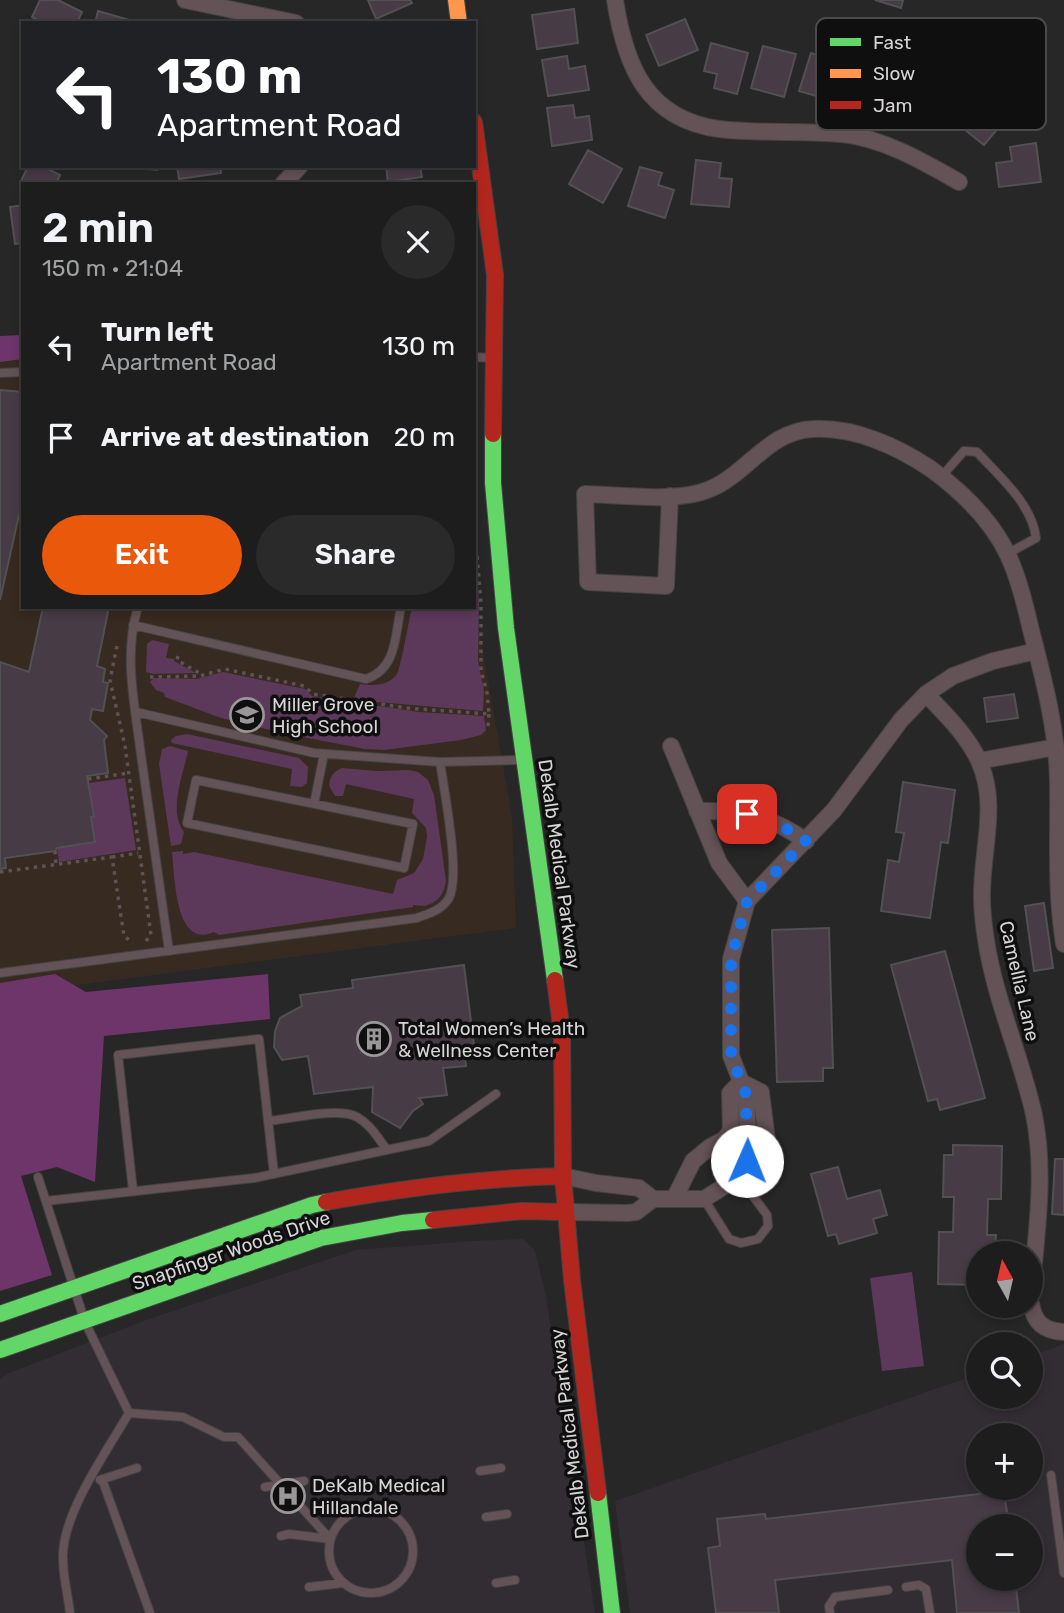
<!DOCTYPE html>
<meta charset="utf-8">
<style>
:root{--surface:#1d1d1d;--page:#2a2a2a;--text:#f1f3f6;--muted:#a0a2a4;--line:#3b3b3b;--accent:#ea580c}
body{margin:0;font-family:Rubik,sans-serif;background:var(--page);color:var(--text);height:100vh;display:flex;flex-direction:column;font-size:26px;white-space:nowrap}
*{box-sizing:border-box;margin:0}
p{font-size:23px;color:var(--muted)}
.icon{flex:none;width:38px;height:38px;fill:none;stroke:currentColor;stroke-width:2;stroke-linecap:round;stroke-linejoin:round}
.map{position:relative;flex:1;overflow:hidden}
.drawer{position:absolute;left:21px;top:182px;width:455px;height:427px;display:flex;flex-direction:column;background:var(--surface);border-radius:0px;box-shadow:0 4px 10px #0003,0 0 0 2px var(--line)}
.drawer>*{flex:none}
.guide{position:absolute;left:21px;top:21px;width:455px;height:147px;border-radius:0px;box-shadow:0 4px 10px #0003,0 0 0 2px var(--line);background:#202124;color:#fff;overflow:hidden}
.needle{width:46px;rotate:352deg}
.controls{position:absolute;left:966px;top:1241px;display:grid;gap:14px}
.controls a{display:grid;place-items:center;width:77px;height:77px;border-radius:50%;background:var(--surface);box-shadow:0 4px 10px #0003,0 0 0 2px var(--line);font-size:35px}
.pin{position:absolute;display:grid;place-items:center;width:60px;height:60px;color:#fff;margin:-30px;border-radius:14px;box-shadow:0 4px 10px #0006}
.me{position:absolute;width:77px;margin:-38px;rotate:1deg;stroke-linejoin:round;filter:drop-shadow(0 0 5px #0008)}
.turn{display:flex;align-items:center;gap:24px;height:147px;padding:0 21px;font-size:32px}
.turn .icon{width:91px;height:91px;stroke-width:2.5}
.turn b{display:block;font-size:49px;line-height:60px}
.round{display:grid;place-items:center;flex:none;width:74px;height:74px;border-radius:37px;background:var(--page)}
.headline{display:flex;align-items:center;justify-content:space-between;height:119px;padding:0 21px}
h1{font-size:42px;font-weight:600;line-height:52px}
.action{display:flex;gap:14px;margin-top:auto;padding:14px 21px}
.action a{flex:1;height:80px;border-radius:42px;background:var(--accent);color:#fff;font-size:28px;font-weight:600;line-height:80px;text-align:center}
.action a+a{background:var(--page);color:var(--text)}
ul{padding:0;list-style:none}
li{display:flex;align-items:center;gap:21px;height:91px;padding:0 21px}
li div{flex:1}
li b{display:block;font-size:26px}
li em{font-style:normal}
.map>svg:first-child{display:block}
.built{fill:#322d32;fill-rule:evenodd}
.education{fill:#372a20}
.green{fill:#5c395a}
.forest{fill:#6d356a}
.building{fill:#473b46;stroke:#525152;stroke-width:2}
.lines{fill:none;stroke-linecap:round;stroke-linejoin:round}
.lane-casing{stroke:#434343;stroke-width:10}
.street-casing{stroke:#434343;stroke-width:18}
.fast-casing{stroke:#434343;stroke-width:18}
.slow-casing{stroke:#434343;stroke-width:18}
.jam-casing{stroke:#434343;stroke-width:18}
.path{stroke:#5d5355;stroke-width:3.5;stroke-dasharray:3.5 5;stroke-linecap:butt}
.lane{stroke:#635256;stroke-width:8}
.street{stroke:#635256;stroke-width:16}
.fast{stroke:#63d668;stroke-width:16}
.slow{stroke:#ff974d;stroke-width:16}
.jam{stroke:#b3261e;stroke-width:16}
.route{stroke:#1a73e8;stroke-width:12;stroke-dasharray:0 21.6}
.labels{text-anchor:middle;stroke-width:7;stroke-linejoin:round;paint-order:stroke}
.poi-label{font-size:19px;fill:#d6d4d5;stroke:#100f10;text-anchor:start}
.street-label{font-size:19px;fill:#d6d4d5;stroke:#100f10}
.key{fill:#100f10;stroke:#4b4a4b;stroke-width:2}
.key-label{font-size:19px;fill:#d6d4d5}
</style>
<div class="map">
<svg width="1064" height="1613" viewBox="0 0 1064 1613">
<rect width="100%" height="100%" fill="#272727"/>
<!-- built -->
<path class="built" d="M523,1239L535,1251L546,1296L595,1613H0V1379L9,1373L146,1320L356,1250L472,1241Z
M1064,1344V1613H630L615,1501L978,1374V1396H1031V1356ZM978,1435H1031V1488H978ZM978,1526H1031V1578H978Z"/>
<!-- education -->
<path class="education" d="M23,335V607H474V534L476,613L512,816L516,928L0,995V336Z"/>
<!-- green -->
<path class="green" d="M474,558L479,601L478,660L484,692L483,711L353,700L360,684C372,686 389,686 397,674C401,667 409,619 412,607H474Z
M152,640L169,644L166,658L174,659V661L196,673L153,674L146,672L147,644Z
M223,672L305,689L312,696L419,712L484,716L486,730L481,735L461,740L384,750L365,749L282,733L221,718L165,697L164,693L156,690L150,682L154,678L197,679Z
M187,734L299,758L308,767L307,783L302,787L290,786L292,769L172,743L171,740L176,736Z
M170,746L188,751C183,775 168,811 184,832L181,844L171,846L159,764L162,749Z
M342,768L377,771L409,770L418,772L428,780L434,795L446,881C444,895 438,902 425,906L413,905V907L219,935L214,932C175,949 175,879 172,852L183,851V854L194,852L393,894L397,880L414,873L423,859L427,837L426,828L412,813L414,799L346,784L343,796H335L329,786C330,776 333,772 342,768Z
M125,778L136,850L59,862L57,848L93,816L89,783Z
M912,1272L924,1366L882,1371L870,1278Z"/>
<!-- forest -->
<path class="forest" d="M23,335V359L0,362V336Z
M55,974L86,992L268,974L270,1019L104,1036L95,1182L57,1167L21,1176L52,1275L0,1291V983Z"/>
<!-- building -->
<path class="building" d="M40,0H58L82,12L77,23H43L32,17Z
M368,0H410L412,3L376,19Z
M875,0H903L901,8Z
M574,9L578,43L537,49L532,15Z
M98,11L133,21V23H95Z
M685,19L698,50L659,66L646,35Z
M711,43L748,53L737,94L714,88L717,74L704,71Z
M763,46L796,54L784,97L751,88Z
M811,53L848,64L837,102L799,91Z
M567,56L569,69L585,66L589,90L548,96L542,60Z
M980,89L1010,114L984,145L953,120Z
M573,105L575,118L589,116L592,140L552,146L547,108Z
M1036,143L1041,182L999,187L996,163L1012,161L1010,147Z
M588,150L622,169L603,203L569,184Z
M696,160L721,163L719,178L732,179L729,207L691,204Z
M28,166H42L60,175L56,184H26L21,181Z
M118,166H157V170Z
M177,166H220L221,173L179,179Z
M386,166H420L422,177L388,182Z
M640,167L662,173L658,185L674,190L665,218L628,206Z
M23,205V243L15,244L10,207Z
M0,390L23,392V497L0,600Z
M43,607H109L97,666L105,669L103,682L108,683L103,711L92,709L90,720L107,736L104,740L108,773L87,776L94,816L91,817L95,842L57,848L55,851L5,858L6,868L0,869V662L29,672Z
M1014,694L1018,718L987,722L984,698Z
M903,782L955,790L948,843L941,842L930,918L881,911L888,860L899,862L904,833L896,832Z
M1044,903L1053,968L1034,971L1025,906Z
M829,928L833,1068H823V1081L777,1082L772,930Z
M945,951L985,1098L940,1110L937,1099L928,1101L891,965Z
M464,965L475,1054L465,1056L466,1066L443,1068L447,1095L419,1098L423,1104L413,1111L400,1128L372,1112L373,1087L314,1094L308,1056L282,1060L274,1047L275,1031L280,1018L302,1006L300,995L353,988L352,980Z
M953,1145L1002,1146L1001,1199H988L987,1235H996L995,1253H978V1285L938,1284L939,1232H953L954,1197H943L944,1155H953Z
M1055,1159H1064V1215L1052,1214Z
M838,1167L847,1199L880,1190L887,1215L873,1219L877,1233L839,1244L836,1234L828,1236L811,1174Z
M1004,1491L1009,1526H978V1578H1015L1019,1613H957L952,1560L775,1580L779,1613H716L708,1548L720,1546L717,1519L765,1514L766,1519Z"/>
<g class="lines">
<!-- lane casing -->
<g class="lane-casing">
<path id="lane" d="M474,357L492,358
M0,373L23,372
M941,477L964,451L977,452C1000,477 1032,504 1036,538L1007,554
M138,607C123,655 135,706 141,755C150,820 159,885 169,951
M133,625L366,679C397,669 395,635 401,607
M136,712L314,753L440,762L522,760
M196,780L413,824L404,868L187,823Z
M314,804L324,754
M0,973L417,918C430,913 442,910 449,898C461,876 444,790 440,762
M268,1121C290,1119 338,1107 357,1117C371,1125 378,1138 387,1150
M38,1177L85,1322L129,1413L183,1417L224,1437H238L330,1539
M133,1191L118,1055L259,1039L274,1174
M704,1199L729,1239L741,1243L758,1239L768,1226L767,1215L739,1177
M46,1201L254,1178L429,1141L496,1094
M480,1471L501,1468
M1051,1475L1064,1573
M102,1479L150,1613
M100,1480L137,1468
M265,1487L304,1481
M329 1551a42 42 0 1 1 84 0a42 42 0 1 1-84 0Z
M486,1517L507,1514
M281,1536L289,1534L330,1539
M496,1583L515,1580
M309,1587L343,1583
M906,1587L919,1585L926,1589L930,1613
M70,1613C68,1595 63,1577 63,1559C61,1515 107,1451 129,1413
M830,1613L829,1606L835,1597L888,1590"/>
</g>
<!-- street casing -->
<g class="street-casing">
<path id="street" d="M185,0L296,23
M615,0C625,65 646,119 719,129C760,134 801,130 842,134C883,138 924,162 959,182
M283,184L300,166
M670,496L666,586L588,582L585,494C621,495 678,503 710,489C748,473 768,431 813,429C854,427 897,446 931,469C961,491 992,521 1008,555C1019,579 1025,605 1031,630C1044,680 1057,730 1058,781C1059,837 1055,888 1064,944
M926,694C945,714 967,735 979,761C999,805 981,852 982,898C982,912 984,927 986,940C995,1000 1021,1056 1034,1115C1046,1174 1036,1236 1031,1295
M671,746L719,863L747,901
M979,761L1056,747
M697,811C741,810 769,815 806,841
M741,1082L761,1092L767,1140L766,1158L760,1164L747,1168
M563,1176L596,1183L639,1188L653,1199H704L739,1177L747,1168L748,1135L746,1094L731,1056V959L747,901L834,810L901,720L926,694L953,676L993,661L1036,651
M674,1199L693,1161L710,1147L725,1139L731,1130L730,1093L741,1082
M566,1212L627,1213L636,1212L653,1199
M1031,1303C1034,1323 1044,1331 1064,1332"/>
</g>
<!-- fast casing -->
<g class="fast-casing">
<path id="fast" d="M493,434V483L506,628L555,980
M0,1314L312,1205L326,1202
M0,1350L321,1238L402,1223L433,1220
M598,1493L612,1613"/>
</g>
<!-- slow casing -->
<g class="slow-casing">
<path id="slow" d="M456,0L459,23"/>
</g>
<!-- jam casing -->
<g class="jam-casing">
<path id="jam" d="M474,122L495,275L493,434
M555,980L562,1033L563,1176L572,1280L598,1493
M326,1202C404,1188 483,1178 563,1176
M433,1220L522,1211L566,1212"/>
</g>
<!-- path -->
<path class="path" d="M117,646L110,680L125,746L151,935L146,941
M178,656L177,660L201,674
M150,677L200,676L225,669L304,686L313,694L406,708L489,714L487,693L481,670V603L477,555
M488,726L489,714
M88,779L129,773
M55,851L56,865
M112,857L138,853
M0,872L112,857L124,936L133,943"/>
<!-- lane -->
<use href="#lane" class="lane"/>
<!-- street -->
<use href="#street" class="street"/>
<!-- fast -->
<use href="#fast" class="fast"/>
<!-- slow -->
<use href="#slow" class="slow"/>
<!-- jam -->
<use href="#jam" class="jam"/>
</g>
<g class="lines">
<!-- route -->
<path class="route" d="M747,814C769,818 787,828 806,841L747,901L731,959V1056L746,1094L747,1161"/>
</g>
<!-- icons -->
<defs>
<g id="school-ring" transform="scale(1.75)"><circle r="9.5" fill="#100f10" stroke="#999798" stroke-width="1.5"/><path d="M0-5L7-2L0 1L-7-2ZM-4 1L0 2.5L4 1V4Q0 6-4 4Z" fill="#999798"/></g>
<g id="building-ring" transform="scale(1.75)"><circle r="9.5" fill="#100f10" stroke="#999798" stroke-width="1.5"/><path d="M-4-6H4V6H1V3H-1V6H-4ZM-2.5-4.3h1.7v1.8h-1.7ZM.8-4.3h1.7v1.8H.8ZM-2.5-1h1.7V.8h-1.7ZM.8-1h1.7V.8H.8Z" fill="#999798"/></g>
<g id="hospital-ring" transform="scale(1.75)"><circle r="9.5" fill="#100f10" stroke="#999798" stroke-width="1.5"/><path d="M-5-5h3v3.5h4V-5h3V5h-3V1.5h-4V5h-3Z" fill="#999798"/></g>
</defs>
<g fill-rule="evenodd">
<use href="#school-ring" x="247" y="715"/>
<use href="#building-ring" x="374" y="1039"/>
<use href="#hospital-ring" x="288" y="1496"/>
</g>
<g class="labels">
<!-- poi labels -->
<g class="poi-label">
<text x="272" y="711">Miller Grove<tspan x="272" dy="22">High School</tspan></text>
<text x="398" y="1035">Total Women’s Health<tspan x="398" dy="22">&amp; Wellness Center</tspan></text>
<text x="312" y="1492">DeKalb Medical<tspan x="312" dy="22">Hillandale</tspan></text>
</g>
<!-- street labels -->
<g class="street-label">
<text transform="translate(560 864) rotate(82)" y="7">Dekalb Medical Parkway</text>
<text transform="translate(1020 981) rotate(77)" y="7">Camellia Lane</text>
<text transform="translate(231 1250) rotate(-19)" y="7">Snapfinger Woods Drive</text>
<text transform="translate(569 1434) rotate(-97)" y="7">Dekalb Medical Parkway</text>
</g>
</g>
<!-- legend -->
<rect x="816" y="18" width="230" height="112" rx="10" class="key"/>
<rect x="830" y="38" width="31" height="8" fill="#63d668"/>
<rect x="830" y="69" width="31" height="9" fill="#ff974d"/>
<rect x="830" y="101" width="31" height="8" fill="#b3261e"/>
<g class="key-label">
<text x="873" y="49">Fast</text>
<text x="873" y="80">Slow</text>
<text x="873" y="112">Jam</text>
</g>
</svg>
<div class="controls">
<a><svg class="needle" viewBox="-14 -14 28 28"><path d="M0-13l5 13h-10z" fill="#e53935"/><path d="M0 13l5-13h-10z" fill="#a0a2a4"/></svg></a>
<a><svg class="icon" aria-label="search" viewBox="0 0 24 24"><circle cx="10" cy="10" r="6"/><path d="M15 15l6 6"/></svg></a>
<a>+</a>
<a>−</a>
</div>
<div class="pin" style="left:747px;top:814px;background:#d93025"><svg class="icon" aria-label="arrive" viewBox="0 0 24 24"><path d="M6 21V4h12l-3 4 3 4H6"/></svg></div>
<svg class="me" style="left:747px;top:1161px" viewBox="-20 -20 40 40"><circle r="19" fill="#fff"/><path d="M0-13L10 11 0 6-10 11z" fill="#1a73e8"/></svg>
<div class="guide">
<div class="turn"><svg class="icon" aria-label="left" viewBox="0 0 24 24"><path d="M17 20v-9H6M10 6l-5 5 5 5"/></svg><div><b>130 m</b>Apartment Road</div></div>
</div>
<section class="drawer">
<div class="headline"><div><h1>2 min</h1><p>150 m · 21:04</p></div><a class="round"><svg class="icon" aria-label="close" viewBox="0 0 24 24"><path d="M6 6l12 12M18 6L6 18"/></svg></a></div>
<ul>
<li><svg class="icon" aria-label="left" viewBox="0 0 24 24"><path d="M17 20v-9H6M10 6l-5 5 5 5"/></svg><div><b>Turn left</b><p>Apartment Road</p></div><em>130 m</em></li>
<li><svg class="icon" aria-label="arrive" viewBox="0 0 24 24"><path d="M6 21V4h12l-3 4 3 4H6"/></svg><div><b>Arrive at destination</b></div><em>20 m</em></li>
</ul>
<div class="action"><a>Exit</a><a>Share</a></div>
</section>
</div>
